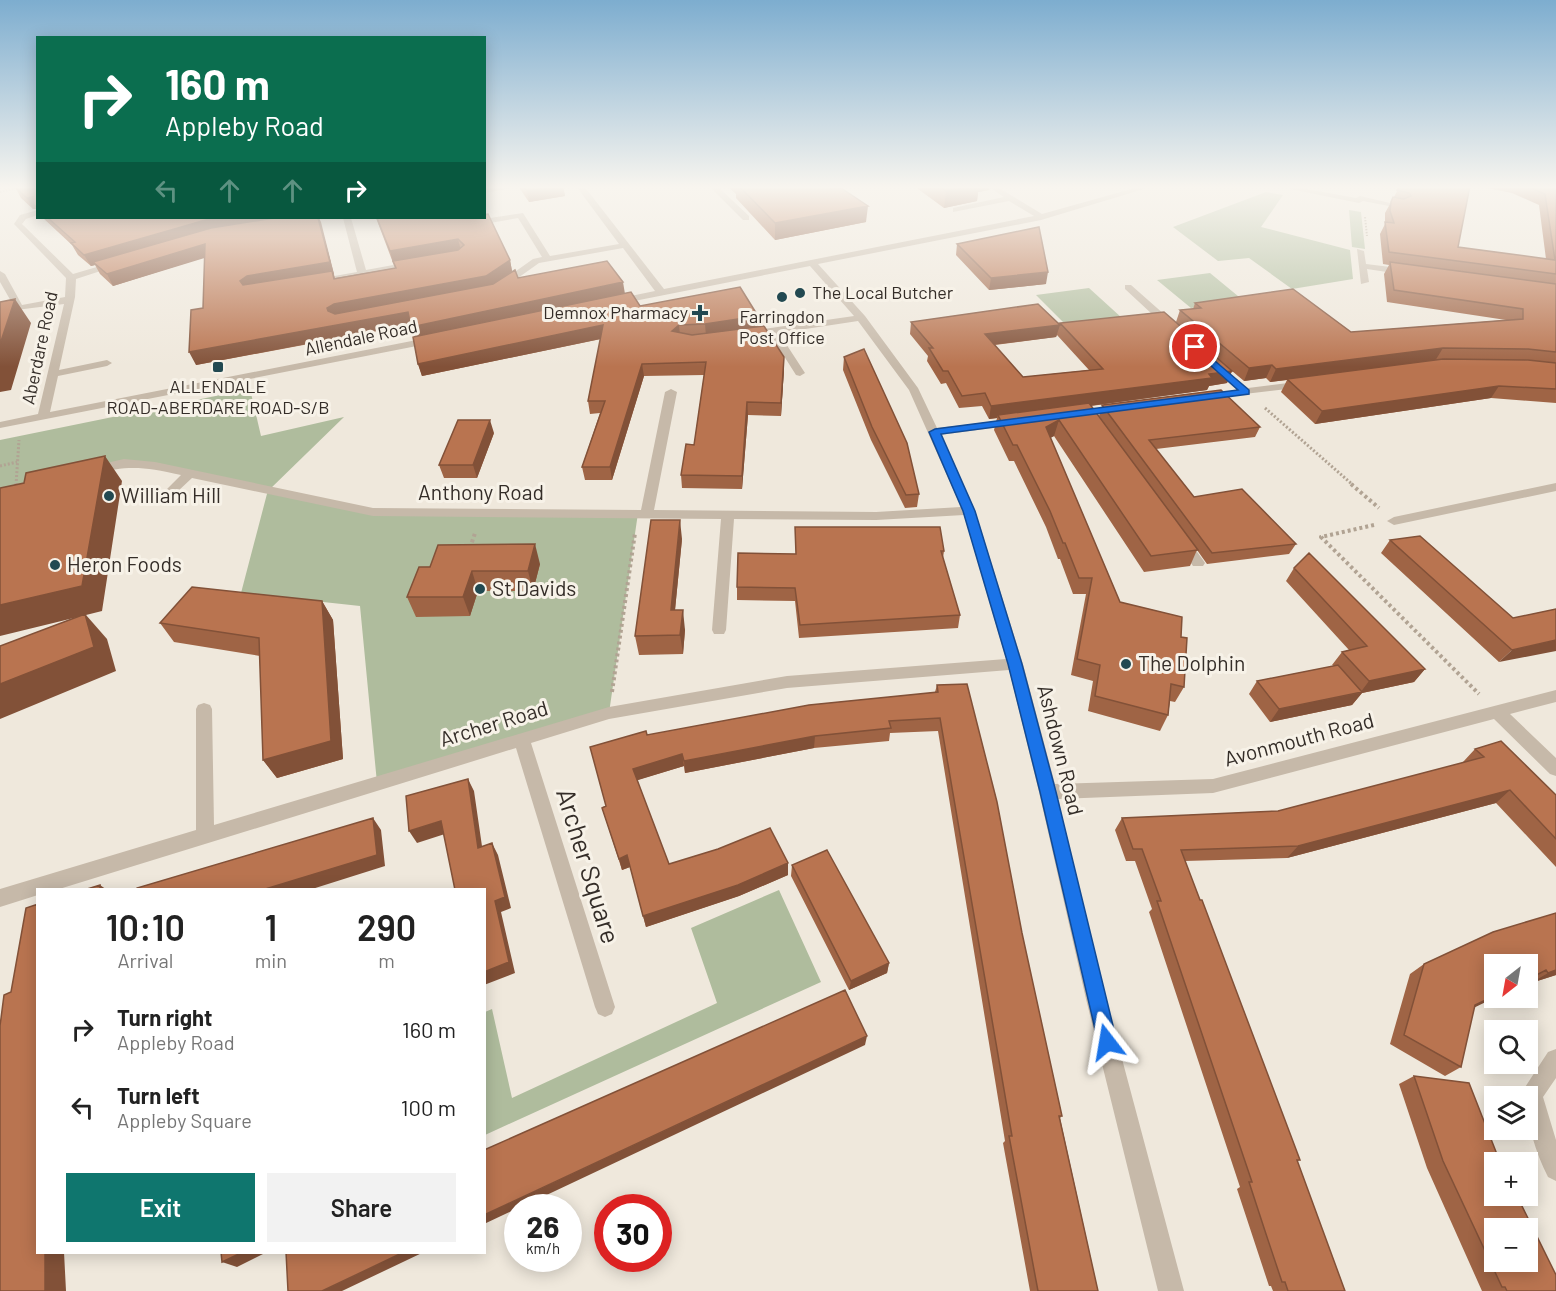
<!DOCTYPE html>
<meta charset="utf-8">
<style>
:root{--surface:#fff;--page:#f2f2f2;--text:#222;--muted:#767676;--accent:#0f766e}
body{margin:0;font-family:Barlow,sans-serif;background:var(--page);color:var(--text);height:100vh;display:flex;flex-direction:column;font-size:22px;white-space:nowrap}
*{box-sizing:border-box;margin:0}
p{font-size:20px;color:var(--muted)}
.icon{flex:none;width:33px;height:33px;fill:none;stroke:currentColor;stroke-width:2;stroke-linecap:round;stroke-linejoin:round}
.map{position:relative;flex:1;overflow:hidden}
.sheet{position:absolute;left:36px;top:888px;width:450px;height:366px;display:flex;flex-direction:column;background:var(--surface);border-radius:0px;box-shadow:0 3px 15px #0003}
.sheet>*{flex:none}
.guide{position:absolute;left:36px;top:36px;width:450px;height:183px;border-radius:0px;box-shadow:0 3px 15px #0003;background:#0b6e4f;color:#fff;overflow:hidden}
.needle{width:39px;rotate:211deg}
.buttons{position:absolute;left:1484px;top:954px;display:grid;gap:12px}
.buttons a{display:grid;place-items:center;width:54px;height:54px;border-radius:0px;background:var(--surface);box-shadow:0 3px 15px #0003;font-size:30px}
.speed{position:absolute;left:504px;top:1194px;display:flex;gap:12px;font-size:30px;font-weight:700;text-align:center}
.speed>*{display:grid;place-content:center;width:78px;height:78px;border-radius:50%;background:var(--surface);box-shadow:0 3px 15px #0003;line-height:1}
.speed small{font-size:15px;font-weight:400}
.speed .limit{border:9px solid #d22;background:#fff;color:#111}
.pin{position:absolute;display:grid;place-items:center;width:51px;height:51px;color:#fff;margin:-26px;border:3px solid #fff;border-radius:50%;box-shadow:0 2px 6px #0007}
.me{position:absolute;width:66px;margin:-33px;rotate:346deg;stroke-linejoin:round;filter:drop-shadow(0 0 4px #0008)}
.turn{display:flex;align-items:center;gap:21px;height:126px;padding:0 30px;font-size:27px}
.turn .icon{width:78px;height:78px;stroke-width:2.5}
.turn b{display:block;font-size:42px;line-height:51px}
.lanes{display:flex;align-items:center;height:57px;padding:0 30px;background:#0003;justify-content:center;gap:30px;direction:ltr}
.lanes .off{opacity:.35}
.eta{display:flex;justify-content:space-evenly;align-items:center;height:102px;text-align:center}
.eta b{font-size:36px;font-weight:600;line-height:42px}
.button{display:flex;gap:12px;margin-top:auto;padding:12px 30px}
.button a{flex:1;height:69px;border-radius:0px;background:var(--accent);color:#fff;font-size:24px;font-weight:600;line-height:69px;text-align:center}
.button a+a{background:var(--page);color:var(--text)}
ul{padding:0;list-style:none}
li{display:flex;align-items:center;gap:18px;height:78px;padding:0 30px}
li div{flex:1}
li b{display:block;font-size:22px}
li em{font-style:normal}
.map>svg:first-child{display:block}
.green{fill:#afbc9d}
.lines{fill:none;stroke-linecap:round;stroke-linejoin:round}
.path-far2{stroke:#b1a393;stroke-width:2;stroke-dasharray:1.5 1.5;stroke-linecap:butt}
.path-far1{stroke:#b1a393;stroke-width:3;stroke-dasharray:2 2;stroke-linecap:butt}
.path{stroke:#b1a393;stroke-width:4;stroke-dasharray:3 3;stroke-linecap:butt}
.minor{fill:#c6b9a9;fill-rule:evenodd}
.wall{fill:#9f6445;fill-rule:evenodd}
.shaded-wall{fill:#825138}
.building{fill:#b97450;stroke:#825138;stroke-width:1.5;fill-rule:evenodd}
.route{fill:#1a73e8;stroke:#114b97;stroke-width:1.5}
.poi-dot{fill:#224951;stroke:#f7f2e8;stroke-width:2}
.labels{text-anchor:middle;stroke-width:6;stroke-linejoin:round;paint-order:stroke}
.far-poi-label{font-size:18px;fill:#342d28;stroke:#f7f2e8}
.far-street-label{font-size:18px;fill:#342d28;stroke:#f7f2e8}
.street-label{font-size:21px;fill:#342d28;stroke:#f7f2e8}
.poi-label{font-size:21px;fill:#342d28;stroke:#f7f2e8;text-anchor:start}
.near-street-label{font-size:26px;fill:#342d28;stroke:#f7f2e8}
</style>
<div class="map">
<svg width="1556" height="1291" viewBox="0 0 1556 1291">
<rect width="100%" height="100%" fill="#efe8dc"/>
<!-- green -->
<path class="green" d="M1266,192L1283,195L1261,227L1350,250L1353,279L1292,289L1249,258L1218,261L1173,227Z
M1349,210L1361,212L1365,249L1352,247Z
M1210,273L1244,301L1191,308L1157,280Z
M1089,288L1122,318L1067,326L1036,295Z
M250,389L261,436L344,417L269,490L373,512L638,513L609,713L377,783L360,606L241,593L268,490L124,463L0,491V440Z
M779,890L821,982L485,1135V1012L492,1009L512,1098L717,1003L691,928Z"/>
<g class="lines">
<!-- path-far2 -->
<path class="path-far2" d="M0,192L24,186
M1365,217L1367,236"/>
<!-- path-far1 -->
<path class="path-far1" d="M1265,408L1353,485
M0,466L17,462
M16,485L19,440"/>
<!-- path -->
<path class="path" d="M1351,484L1379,508
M16,487V484
M1374,525L1321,537L1479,694
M470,548L475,533
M612,692L635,533"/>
<!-- minor -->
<path class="minor" d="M504,186H524L484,193V189Z
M576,186H584L664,289L1034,216L1009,201L953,212V208L1004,197L987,186H996L1042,214L1142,186H1154L1041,220L818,264L865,316L918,388L937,428L1015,419L1021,422L1015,425L940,435L975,511L1023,664L1055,784L1213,779L1556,690V702L1510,714L1556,758V776L1550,774L1494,719L1213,793L1058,799L1106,999L1184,1291H1158L1086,999L1039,792L1009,670L787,688L609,719L531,743L615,1007L612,1014L605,1017L598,1014L595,1007L516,748L56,890H38V895L0,907V889L196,830V709L198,705L204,703L210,705L212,709L214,825L609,707L787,676L1006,659L964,515L876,520L734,519L726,630L724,634H714L712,630L721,519L373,516L192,478L177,492L173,493L167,489L181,475C144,467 129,465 93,474L87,470L89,467L124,459L155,462L373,508L641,510L665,392L671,389L677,392L654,510L876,512L961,507L909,390L858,321L779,333L805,373L800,376L796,375L770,334L749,337L744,334L749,331L854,316L810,266L614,305L611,304V300L655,291L623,248L539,263L505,287H499V283L533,259L542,257L518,218L473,226L470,225V221L523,213L550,256L619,244Z
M709,186H717L749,216V220H743Z
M1290,186L1356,198L1360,196L1403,206L1399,208L1363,201L1359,203L1290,189Z
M38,210V215L26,219L22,224L73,274L117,261L122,264L76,279L75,297L59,370L107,360L112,363L107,366L58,376L50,412L432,337L437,340L432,343L0,428V422L38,414L64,304L16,310L0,282V271L5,274L22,305L65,297L66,278L14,224L20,215Z
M343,218H351L366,270L415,261L420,264L415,267L312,284V280L357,272Z
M1357,249L1364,251L1366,264L1407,269L1412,272L1407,275L1367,269L1369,282L1361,284Z
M1125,285H1131L1174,323V327H1166L1125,289Z
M1215,362L1248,388L1304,381L1309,384L1304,387L1202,399V395L1237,390L1211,367L1210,365Z
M1556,483V491L1394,525L1387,521L1394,517Z
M1182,537L1187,538L1203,560L1205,563L1203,566H1193L1177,544L1175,541Z
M1556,1049V1078L1543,1097L1556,1140V1181L1548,1177C1535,1151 1527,1125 1527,1096L1520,1095L1548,1052Z"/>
</g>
<!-- wall -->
<path class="wall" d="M38,186V211L36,209H33L21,198L15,187Z
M520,186H563L565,196L529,202L520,189Z
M727,186H827L866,222L775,240L736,198V194Z
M914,186H990L989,190L978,192L977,201L944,208Z
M1400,186H1470L1458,247L1546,259L1539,205L1512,193L1477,186H1556V403L1491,398L1315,424L1281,392L1287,380L1270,382L1266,378L1244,381L1232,371L1227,383L1209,386L1207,390L1091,406L1149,484L1099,416L1102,405L1260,427L1255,437L1156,449L1194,497L1296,544L1289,554L1207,564L1197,550L1190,566L1144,572L1054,436L1050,438L1120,602L1181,637L1184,687L1175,702L1170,701L1168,715L1160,731L1088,711L1093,681L1071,675L1086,594H1073L1060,559H1058L1046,527L1014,461H1009L994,430L997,418L989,419L982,406L959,408L946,383L941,384L927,361L928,356L910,334L911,322L1059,325L1060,323L1176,322L1180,310L1193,309L1195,303L1351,332L1506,320L1387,302L1384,274L1389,265L1383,264L1380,234L1385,224V213ZM1057,335L1089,370L1023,377L995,345L1056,337Z
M486,214L510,260L512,271L518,278L625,294L640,306L758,327L784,369L781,416L748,415L742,489L682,488L681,475L694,445L704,375L644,376L612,480H585L582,467L600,413L590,414L588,401L601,339L422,376L418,364L414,337L410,325L196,365L203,308L205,257L113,286L100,274L95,265L91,266L78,255L72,245L43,218H319L335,278L395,268L376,218H484Z
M957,244L1046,284L989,290L956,255Z
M844,357L919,494L917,507L905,508L871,440L843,370Z
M494,433L477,478H444L439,465Z
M795,527L944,551L943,558L960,615L958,628L799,638L795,601L737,600V587L796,554Z
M682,539L675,610L685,630L683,654L639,655L635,636Z
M1390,540L1513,618L1556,609L1499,662L1381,553Z
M540,564L533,591H478L470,616L416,617L407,597L419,567Z
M1294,568L1425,669L1414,682L1362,693L1352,705L1270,722L1249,694L1257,681L1334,666L1332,665L1342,652L1349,650L1286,581Z
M322,601L333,620L343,759L277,778L263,760L260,656L174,642L160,623Z
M937,685L1022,933L1062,1116L1060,1118L1098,1291H1030L1003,1143L1005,1141L938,731L890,733L889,741L814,748L685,773L684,766L637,780L669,864L788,875L739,896L646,927L630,867L622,870L602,808L606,806L647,735L935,692Z
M1475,749L1556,795V867L1496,803L1287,858L1185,861L1300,1160L1297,1161L1345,1291H1273L1271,1286H1269L1237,1189L1240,1187L1149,912L1152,909L1135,861H1126L1115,830L1122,818L1278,811L1464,763L1463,762Z
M792,865L889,963L887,973L849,990L791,876Z
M1556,913V975L1531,983L1529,980L1474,1007L1461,1067L1445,1076L1390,1044L1410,974L1424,964Z
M1414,1076L1494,1162L1556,1291H1482L1427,1168L1399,1084Z"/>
<!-- shaded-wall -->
<path class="shaded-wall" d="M563,186L565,196L529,202L527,191Z
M969,186H990L989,190L978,192L977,201L944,208L946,191Z
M33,197V204L36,209H33L27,198Z
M868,206L866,222L775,240V223Z
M218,218H306L93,262L95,265L91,266L84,255L209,219Z
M318,218H319L321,222L334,274H333L336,283L246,293L240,281Z
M458,239L461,251L393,263L390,251Z
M205,244L211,256L113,286L107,274Z
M510,260L512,271L489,288L332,320L327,308L334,304Z
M1048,272L1046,284L989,290L991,278Z
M623,282L625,294L415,339L411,327Z
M15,299L31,323L11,390L0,392V344Z
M408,312L412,324L196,365L189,352Z
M758,316V328L706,336L705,324Z
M603,325L605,338L422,376L418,364Z
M679,325L680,337L672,331Z
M1060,325L1056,337L983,346L985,334Z
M1443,348L1435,361L1270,382L1276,369Z
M784,357V369L781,416V403Z
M642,364L644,376L612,480L610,467Z
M1272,365L1266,378L1244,381L1249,368Z
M1232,371L1227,383L1209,386L1207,390L999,418L998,415L997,418L989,419L991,406Z
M1499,386L1491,398L1315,424L1322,411Z
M747,402L748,415L742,489V476Z
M490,420L494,433L477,478L473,465Z
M1059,420L1054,436L1041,443L1046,427Z
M105,456L122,481L102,611L86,615L107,639L116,671L0,719V684L86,615L0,636V605Z
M680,520L682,539L673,630L671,610Z
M535,544L540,564L533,591L528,571Z
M472,571L478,591L470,616L463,597Z
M322,601L333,620L343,759L277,778L263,760Z
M683,610L685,630L683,654L680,635Z
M1556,640V651L1499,662L1512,650Z
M1425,669L1414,682L1362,693L1352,705L1270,722L1279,709L1360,693L1369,681Z
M815,736L814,748L685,773L684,761Z
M682,754L684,766L635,781L633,769Z
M468,779L474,791L484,860L478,848Z
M1510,790L1496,803L1287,858L1298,846Z
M373,818L381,830L385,866L309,890H262Z
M441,821L448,833L417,843L409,831Z
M492,843L498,855L511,908L501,912L515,973L484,985V972L495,901Z
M627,855L630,867L622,870L619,859Z
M788,863V875L739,896L646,927L643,916Z
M100,885L107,890H100Z
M889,963L887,973L849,990L851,981Z
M1556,970V975L1531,983L1548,973Z
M1494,996V998L1459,1015L1475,1005Z
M867,1036L865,1045L519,1208H518L484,1224V1215Z
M45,1252H64L66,1291H45Z
M243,1252H267L237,1267L222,1262Z
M404,1252H424L342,1291H322Z"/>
<!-- building -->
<path class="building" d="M21,186H38V208L33,204V197L27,198L15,187Z
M523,186H562L527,191Z
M739,186H827L831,189L841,188L868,206L775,223Z
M938,186H973L946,191Z
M1400,186H1470L1458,247L1555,260L1545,194L1527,186H1556V274L1389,252L1385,222L1394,223L1390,211L1391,202L1393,197L1404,199L1411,196L1409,193L1397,190Z
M488,214L510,260L486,276L334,304L327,308L328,311L335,314L493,284L515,270L518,278L607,261L623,282L411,327L408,312L189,352L191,310L203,308L205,244L107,274L93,262L211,228L274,218H318L330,262L247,276L240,281L243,285L332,271L334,279L396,268L393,261L458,250L464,245L458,239L390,251L377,218H484V215Z
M48,218H218L209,219L84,255L71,243L75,242Z
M1039,227L1048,272L991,278L957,244Z
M1390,262L1556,284V352L1528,349L1443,348L1276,369L1272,365L1249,368L1180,310L1201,308L1195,303L1293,289L1351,332L1523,319V309L1394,290Z
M740,287L758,316L705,324L679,325L672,331L692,335L764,326L784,357L781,403L747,402L742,476L681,475L686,444L694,445L706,362L642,364L610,467H582L605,401H588L603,325L418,364L413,337L631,292L640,306Z
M15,299L0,344V302Z
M1038,304L1060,325L985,334L1023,377L1103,369L1060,323L1164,312L1232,371L1209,374L1212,378L991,406L985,393L962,396L948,371H943L929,348H933L911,322Z
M864,349L907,443L919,494L906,495L872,427L844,357Z
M1443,359L1528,360L1556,363V389L1499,386L1322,411L1287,379Z
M1221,390L1260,427L1149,440L1194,497L1242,489L1296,544L1212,553L1102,405Z
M1089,403L1198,550L1151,556L1059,420L1046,427L1120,602L1182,617L1181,637L1187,638L1184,687L1171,684L1168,715L1095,696L1100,665L1077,659L1092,578H1079L1065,543H1063L1050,511L1017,445H1013L998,415Z
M458,420H490L473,465H439Z
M105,456L82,586L0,605V488L24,483L26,473Z
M651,520H680L671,610H683L680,635L635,636Z
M795,527H940L944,551H941L960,615L800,625L795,588L737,587L738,553L796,554Z
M1420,536L1513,618L1556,609V640L1512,650L1390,540Z
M535,544L528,571H472L463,597H407L419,567H430L438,545Z
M1309,553L1425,669L1369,681L1342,652L1367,646L1294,568Z
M192,587L322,601L331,741L263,760L259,638L160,623Z
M85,614L94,647L0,684V646Z
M1338,665L1362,692L1279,709L1257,681Z
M967,684L997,802L1022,933L1062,1116H1059L1098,1291H1038L1009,1136H1012L940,718L889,721L891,728L815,736L684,761L682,754L633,769L669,864L718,849L770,828L788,863L738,885L643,916L627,855L619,859L602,808L606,806L590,747L646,731L647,735L809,705L938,692L937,685Z
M1501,741L1556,795V839L1510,790L1298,846L1181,850L1200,900H1202L1300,1160H1297L1345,1291H1288L1285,1282H1282L1265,1231L1249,1182H1252L1157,901H1161L1142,849H1133L1122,818L1278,811L1484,757L1475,749Z
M468,779L478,848L492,843L505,897L495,901L509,962L484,972V890H455L441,821L409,831L406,796Z
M373,818L377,855L262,890H137V888Z
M827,850L889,963L851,981L792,865Z
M100,885V890H84Z
M38,904V1252H45V1291H0V1026L4,995L11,992L26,908Z
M1556,913V970L1548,973L1546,970L1527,980V964H1494V996L1475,1005L1461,1067L1404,1035L1424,964L1493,932Z
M845,990L867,1036L484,1215V1150Z
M1414,1076L1469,1083L1500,1162H1494V1196H1517L1556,1275V1291H1507L1505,1287H1502L1443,1161ZM1494,1228H1527V1262H1494Z
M221,1252H243L222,1262Z
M286,1252H404L322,1291H288Z"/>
<!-- sky -->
<linearGradient id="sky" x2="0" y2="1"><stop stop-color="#7dadcf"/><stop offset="0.51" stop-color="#f8f5ef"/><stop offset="1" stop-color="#f8f5ef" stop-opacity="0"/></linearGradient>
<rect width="1556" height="367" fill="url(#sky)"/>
<!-- route -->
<path class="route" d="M1195,344L1249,390V394L941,434L975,511L1022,664L1056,792L1117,1042L1114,1049L1107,1052L1100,1049L1098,1042L1040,792L1008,664L963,511L929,432L935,429L1238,390L1192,349L1190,347Z"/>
<!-- markers -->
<g class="poi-dot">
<circle cx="800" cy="293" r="6"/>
<circle cx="782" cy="297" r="6"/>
<path d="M697 304h6v6h6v6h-6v6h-6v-6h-6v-6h6z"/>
<rect x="212" y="361" width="12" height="12" rx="3"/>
<circle cx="109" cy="496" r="6"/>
<circle cx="55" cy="565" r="6"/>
<circle cx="480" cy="589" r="6"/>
<circle cx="1126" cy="664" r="6"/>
</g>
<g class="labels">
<!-- far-poi labels -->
<g class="far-poi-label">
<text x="812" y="299" text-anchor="start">The Local Butcher</text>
<text x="688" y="319" text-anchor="end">Demnox Pharmacy</text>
<text x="782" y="323">Farringdon<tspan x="782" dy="21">Post Office</tspan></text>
<text x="218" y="393">ALLENDALE<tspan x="218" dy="21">ROAD-ABERDARE ROAD-S/B</tspan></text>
</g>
<!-- far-street labels -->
<g class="far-street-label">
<text transform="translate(361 338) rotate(-12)" y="6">Allendale Road</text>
<text transform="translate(40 348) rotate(-78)" y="6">Aberdare Road</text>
</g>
<!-- street labels -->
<g class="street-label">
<text x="481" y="500">Anthony Road</text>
<text transform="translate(494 724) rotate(-17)" y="7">Archer Road</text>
<text transform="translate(1299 740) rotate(-15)" y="7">Avonmouth Road</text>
<text transform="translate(1060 750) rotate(76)" y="7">Ashdown Road</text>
</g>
<!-- poi labels -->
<g class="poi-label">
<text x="121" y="503">William Hill</text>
<text x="67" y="572">Heron Foods</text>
<text x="492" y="596">St Davids</text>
<text x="1138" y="671">The Dolphin</text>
</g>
<!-- near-street labels -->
<g class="near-street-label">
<text transform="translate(588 866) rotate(73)" y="9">Archer Square</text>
</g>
</g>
</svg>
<div class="buttons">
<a><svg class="needle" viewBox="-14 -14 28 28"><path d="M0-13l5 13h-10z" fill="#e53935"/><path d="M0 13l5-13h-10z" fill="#767676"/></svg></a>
<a><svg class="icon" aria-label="search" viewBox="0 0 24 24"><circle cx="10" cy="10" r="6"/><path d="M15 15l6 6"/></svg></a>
<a><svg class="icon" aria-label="layers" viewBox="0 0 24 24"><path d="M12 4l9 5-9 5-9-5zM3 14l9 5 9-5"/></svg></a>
<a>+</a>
<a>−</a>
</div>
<div class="speed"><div>26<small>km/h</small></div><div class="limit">30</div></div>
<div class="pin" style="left:1195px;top:347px;background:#d93025"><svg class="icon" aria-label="arrive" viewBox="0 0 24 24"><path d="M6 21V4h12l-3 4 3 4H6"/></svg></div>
<svg class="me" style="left:1107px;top:1042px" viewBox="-20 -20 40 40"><path d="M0-17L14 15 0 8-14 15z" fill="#1a73e8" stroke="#fff" stroke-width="4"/></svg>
<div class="guide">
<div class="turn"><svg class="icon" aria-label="right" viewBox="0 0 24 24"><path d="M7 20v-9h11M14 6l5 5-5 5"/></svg><div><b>160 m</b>Appleby Road</div></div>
<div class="lanes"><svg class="icon off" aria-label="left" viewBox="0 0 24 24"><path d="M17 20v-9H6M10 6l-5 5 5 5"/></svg><svg class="icon off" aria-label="ahead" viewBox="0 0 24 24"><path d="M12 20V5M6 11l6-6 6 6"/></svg><svg class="icon off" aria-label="ahead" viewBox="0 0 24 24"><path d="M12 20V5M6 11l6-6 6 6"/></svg><svg class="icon" aria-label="right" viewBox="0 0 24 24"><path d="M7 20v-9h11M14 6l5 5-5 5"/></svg></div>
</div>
<section class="sheet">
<div class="eta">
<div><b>10:10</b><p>Arrival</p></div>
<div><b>1</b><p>min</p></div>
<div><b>290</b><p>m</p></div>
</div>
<ul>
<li><svg class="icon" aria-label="right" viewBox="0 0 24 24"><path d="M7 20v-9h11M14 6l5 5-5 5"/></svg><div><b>Turn right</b><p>Appleby Road</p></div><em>160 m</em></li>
<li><svg class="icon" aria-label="left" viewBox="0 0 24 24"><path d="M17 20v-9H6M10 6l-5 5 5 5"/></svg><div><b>Turn left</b><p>Appleby Square</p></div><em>100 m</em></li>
</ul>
<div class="button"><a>Exit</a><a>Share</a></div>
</section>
</div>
